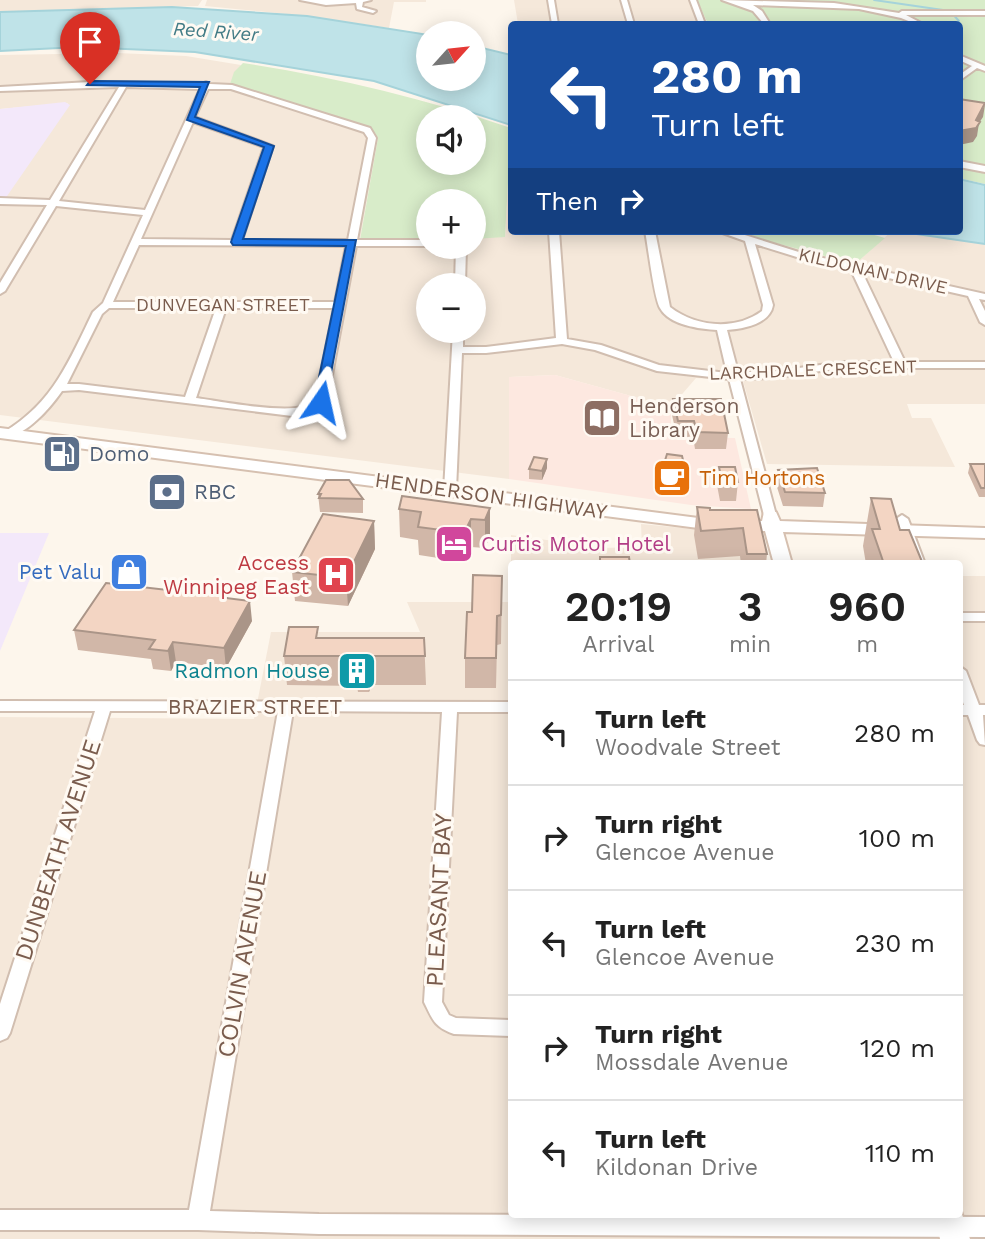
<!DOCTYPE html>
<meta charset="utf-8">
<style>
:root{--surface:#fff;--page:#f2f2f2;--text:#222;--muted:#767676;--line:#e0e0e0}
body{margin:0;font-family:"Work Sans",sans-serif;background:var(--page);color:var(--text);height:100vh;display:flex;flex-direction:column;font-size:26px;white-space:nowrap}
*{box-sizing:border-box;margin:0}
p{font-size:23px;color:var(--muted)}
.icon{flex:none;width:38px;height:38px;fill:none;stroke:currentColor;stroke-width:2;stroke-linecap:round;stroke-linejoin:round}
.map{position:relative;flex:1;overflow:hidden}
.side{position:absolute;left:508px;top:560px;width:455px;height:658px;display:flex;flex-direction:column;background:var(--surface);border-radius:7px;box-shadow:0 4px 18px #0003}
.side>*{flex:none}
.hud{position:absolute;left:508px;top:21px;width:455px;height:214px;border-radius:7px;box-shadow:0 4px 18px #0003;background:#1a4fa0;color:#fff;overflow:hidden}
.needle{width:46px;rotate:63deg}
.controls{position:absolute;left:416px;top:21px;display:grid;gap:14px}
.controls a{display:grid;place-items:center;width:70px;height:70px;border-radius:50%;background:var(--surface);box-shadow:0 4px 18px #0003;font-size:35px}
.pin{position:absolute;display:grid;place-items:center;width:60px;height:60px;color:#fff;margin:-72px -30px;border-radius:50% 50% 50% 0;rotate:-45deg;box-shadow:0 0 7px #0007}
.pin .icon{rotate:45deg}
.me{position:absolute;width:77px;margin:-38px;rotate:11deg;stroke-linejoin:round;filter:drop-shadow(0 0 5px #0008)}
.turn{display:flex;align-items:center;gap:24px;height:147px;padding:0 28px;font-size:32px}
.turn .icon{width:91px;height:91px;stroke-width:2.5}
.turn b{display:block;font-size:49px;line-height:60px}
.then{display:flex;align-items:center;height:66px;padding:0 28px;background:#0003;gap:14px;font-size:26px}
.eta{display:flex;justify-content:space-evenly;align-items:center;height:119px;text-align:center}
.eta b{font-size:42px;font-weight:600;line-height:49px}
ul{padding:0;list-style:none}
li{display:flex;align-items:center;gap:21px;height:105px;padding:0 28px;border-top:2px solid var(--line)}
li div{flex:1}
li b{display:block;font-size:26px}
li em{font-style:normal}
.map>svg:first-child{display:block}
.residential{fill:#f5e8da;fill-rule:evenodd}
.commercial{fill:#fde8e0}
.education{fill:#f3e8fa}
.green{fill:#d8ecc9;fill-rule:evenodd}
.water{fill:#bfe3e8;stroke:#a5d3da;stroke-width:2}
.lines{fill:none;stroke-linecap:round;stroke-linejoin:round}
.stream{stroke:#a5d3da;stroke-width:2}
.street-casing{stroke:#d1beb0;stroke-width:4}
.secondary-casing{stroke:#d6c0b0;stroke-width:4}
.street{fill:#fff;fill-rule:evenodd}
.secondary{fill:#fff;fill-rule:evenodd}
.wall{fill:#d1b7a8}
.shaded-wall{fill:#aa9588}
.building{fill:#f3d5c3;stroke:#aa9588;stroke-width:2}
.route{fill:#1a73e8;stroke:#114b97;stroke-width:2}
.labels{text-anchor:middle;stroke-width:6;stroke-linejoin:round;paint-order:stroke}
.far-street-label{font-size:18px;fill:#7a5c4d;stroke:#fffaf3}
.far-water-label{font-size:19px;font-style:italic;fill:#437c86;stroke:#fffaf3}
.education-label{font-size:21px;fill:#785e54;stroke:#fffaf3;text-anchor:start}
.service-label{font-size:21px;fill:#4e5e75;stroke:#fffaf3;text-anchor:start}
.food-label{font-size:21px;fill:#c56008;stroke:#fffaf3;text-anchor:start}
.street-label{font-size:21px;fill:#7a5c4d;stroke:#fffaf3}
.hotel-label{font-size:21px;fill:#b23c85;stroke:#fffaf3;text-anchor:start}
.health-label{font-size:21px;fill:#be3a42;stroke:#fffaf3;text-anchor:end}
.shop-label{font-size:21px;fill:#366cbe;stroke:#fffaf3;text-anchor:end}
.culture-label{font-size:21px;fill:#0d838f;stroke:#fffaf3;text-anchor:end}
.near-street-label{font-size:24px;fill:#7a5c4d;stroke:#fffaf3}
</style>
<div class="map">
<svg width="985" height="1239" viewBox="0 0 985 1239">
<rect width="100%" height="100%" fill="#fdf6ec"/>
<!-- residential -->
<path class="residential" d="M0,0H202L198,6L0,12Z
M207,0H426V2H394L389,28L307,16L205,6Z
M514,0H697L708,24H518Z
M117,53L186,56L241,65L230,84L363,126L375,133L378,138L360,240H429V247H474V239L478,237H505L508,182H511V231H730L855,264L892,231L985,244V404H907L912,418H931L955,467L767,464L743,381L696,378L671,407L555,375L510,377L509,479L0,415V199L68,103L0,109V55ZM429,285H474V331H429Z
M641,524L757,535L764,564H511V535L604,548L642,547Z
M959,576H985V1239H0V717L254,719L271,632H420L407,602H510L511,585V1214H959Z"/>
<!-- commercial -->
<path class="commercial" d="M555,375L671,407V437L735,438L751,509L691,505L509,479V377Z"/>
<!-- education -->
<path class="education" d="M65,102L70,105L5,199H0V109Z
M0,533H49L0,651Z"/>
<!-- green -->
<path class="green" d="M697,0H985V184L959,178V24H708Z
M243,63C335,77 423,98 511,128V182L508,183L505,237L474,239V201H429V240H360L378,138L375,133L363,126L230,84L234,72ZM429,117H474V163H429Z
M730,231H860L885,238L855,264Z"/>
<!-- water -->
<path class="water" d="M172,7L307,16L429,35V79H474V46L511,55V125L374,81L195,52L79,47L0,51V12Z
M959,179L985,185V244L896,231H959Z"/>
<g class="lines">
<!-- stream -->
<path class="stream" d="M874,0L950,11L959,21L955,24"/>
<!-- street casing -->
<g class="street-casing">
<path id="street" d="M300,0H371L363,2L362,7L376,11L373,13L357,9L356,3L326,5Z
M548,0H554L558,24H552Z
M621,0H627L634,24H628Z
M690,0H696L705,24H699Z
M722,0L834,3L899,13L902,11H985V15H906L923,24H916L901,18L859,9L753,5L762,11L770,24H764L753,11Z
M959,55L985,66V71L977,68L959,81V75L972,66L959,60Z
M90,82L202,84L206,82L210,84L232,85L370,128L376,138L357,240H429V246H356L327,402L319,411L292,416L79,390L62,391C51,407 24,439 4,436V432C53,403 69,361 93,312L103,303L143,215L56,206L5,291L0,294V283L47,205L0,204V198L50,200L119,87L0,91V87ZM126,87L200,89L145,210L59,201ZM208,89H231L364,132L368,138L348,240H242L273,146L195,117ZM193,122L264,147L232,240L141,239ZM139,245L346,246L335,302H113ZM109,308H216L185,397L79,384H67L102,314ZM226,308H334L315,401C301,418 220,401 196,398Z
M959,161L985,166V172L959,167Z
M549,231H559L567,339L601,345L659,365L727,373L717,330C700,329 669,325 660,308C654,298 648,246 645,231H655L670,307C696,327 735,331 762,311L763,305L745,241L717,231H732L805,254L985,294V300L979,299L985,311V325L980,322L968,296L862,272L905,362H985V368H842L770,378L740,379L776,515L770,519L764,515L729,379L657,371L595,350L562,344L486,353H462L456,490L454,493H446L444,490L453,331H463V347H486L556,338ZM755,244L800,258L851,270L894,362H842L770,372H738L727,330C744,329 770,324 773,305Z
M456,247H466L465,285H455Z
M902,515L908,519L925,564H912L896,519Z
M959,613H985V621H959Z
M959,666L966,671L979,705H985V715H983L985,745L980,744L977,740L968,715H959V705H964L959,691Z
M0,701L511,702V712H457L442,1002L449,1015L456,1018L511,1020V1036L454,1034C434,1027 433,1020 424,1002L442,712L293,711L210,1211L319,1214L985,1217V1237L319,1234L198,1230H0V1210H189L278,711H110L10,1033L7,1038L0,1041V1004L95,711H0Z"/>
</g>
<!-- secondary casing -->
<g class="secondary-casing">
<path id="secondary" d="M0,428L706,519L762,521L764,512H776L780,521L985,528V538L783,532L792,564H774L765,531L706,529L0,438Z
M959,1205L970,1239H940L935,1214H959Z"/>
</g>
<!-- street -->
<use href="#street" class="street"/>
<!-- secondary -->
<use href="#secondary" class="secondary"/>
</g>
<!-- wall -->
<path class="wall" d="M673,399L728,433L726,449H695L693,437H677L672,415Z
M683,460L682,474L677,486L661,484L662,470Z
M970,464H985V497H979L968,473Z
M719,467L738,482L736,501H720L717,485Z
M547,468L542,480L529,479V469Z
M778,470L825,493L823,507L783,506L776,484Z
M318,494L363,499V513L320,512Z
M871,498L900,530L923,564H866L863,546Z
M697,507L710,510H757L767,554L766,564H741L740,556L698,559L694,535Z
M490,508V536L485,548L471,547L464,562L419,555L418,540L400,537L399,509Z
M374,521L375,549L348,606L295,601L292,572Z
M502,576L501,644L497,645L496,688H465V658L472,612Z
M229,599L252,621L226,668L176,662L171,671L153,669L151,659L78,650L74,630Z
M319,638H424L426,685H371L369,692H358L357,686L287,685L284,656Z"/>
<!-- shaded-wall -->
<path class="shaded-wall" d="M985,105L983,117L979,123L977,136L973,142L959,145V131L976,120Z
M547,459V468L542,480V471Z
M683,460L682,474L677,486L679,472Z
M490,508V536L485,548V520Z
M471,519V547L464,562V533Z
M374,521L375,549L348,606L346,578Z
M250,601L252,621L226,668L224,648Z
M173,642L176,662L171,671L168,651Z
M369,656L371,685L369,692L367,663Z"/>
<!-- building -->
<path class="building" d="M959,99L985,103L976,120L980,122L976,128L959,131Z
M673,399H721L728,433L697,432L694,421H678Z
M667,454L682,456L683,460L679,472L662,470Z
M534,457L547,459L542,471L529,469Z
M970,464H985V488H981Z
M719,467H735L738,482H722Z
M817,468L825,493L785,492L778,470Z
M326,480H349L363,499L319,498L321,494H318Z
M402,496L490,508L485,520L471,519L464,533L418,527L421,512L399,509Z
M871,498L891,499L900,530H909L923,564H884L872,529H880Z
M697,507L710,508V510H757L767,554H747L743,528L701,531Z
M323,514L374,521L346,578L292,572Z
M600,557H629L630,564H600Z
M473,575L502,576L501,615L497,616L496,658H465L467,612H472Z
M106,583L185,592L187,589L229,594L226,598L250,601L224,648L173,642L168,651L149,649L155,640L74,630Z
M289,627H318L316,638H424L425,656H369L367,663H355L357,656H284Z"/>
<!-- route -->
<path class="route" d="M90,81L209,82L195,117L274,146L243,239L356,240L325,405L321,406L314,402L346,246L233,245L231,242L264,147L187,120L200,87L87,85Z"/>
<!-- icons -->
<defs>
<g id="library-square" transform="scale(2.0125)"><rect x="-9" y="-9" width="18" height="18" rx="4" fill="#8d6e63" stroke="#fffaf3"/><path d="M-6-4Q-3-5.5-.7-3.5V5Q-3 3-6 4ZM6-4Q3-5.5 .7-3.5V5Q3 3 6 4Z" fill="#fff"/></g>
<g id="fuel-square" transform="scale(2.0125)"><rect x="-9" y="-9" width="18" height="18" rx="4" fill="#5c6f8a" stroke="#fffaf3"/><path d="M-5.5-6h7V0h2V4h1.3V-2.5L3-4.5l.8-.8L6-3V5H2.5V1h-1V6h-7ZM-4.2-4.7v3.2H.2V-4.7Z" fill="#fff"/></g>
<g id="cafe-square" transform="scale(2.0125)"><rect x="-9" y="-9" width="18" height="18" rx="4" fill="#e8710a" stroke="#fffaf3"/><path d="M-5.5-4.5H6V0H3Q3 3.5 0 3.5H-2.5Q-5.5 3.5-5.5 0ZM3-3.2v2h1.7v-2ZM-6 4.5H4V6H-6Z" fill="#fff"/></g>
<g id="bank-square" transform="scale(2.0125)"><rect x="-9" y="-9" width="18" height="18" rx="4" fill="#5c6f8a" stroke="#fffaf3"/><path d="M-6-4H6V4H-6ZM0-2.3a2.3 2.3 0 1 0 0 4.6a2.3 2.3 0 1 0 0-4.6Z" fill="#fff"/></g>
<g id="hotel-square" transform="scale(2.0125)"><rect x="-9" y="-9" width="18" height="18" rx="4" fill="#d1479c" stroke="#fffaf3"/><path d="M-6-4.5h1.5V1H6V5H4.5V3h-9V5H-6ZM-4 0a1.8 1.8 0 1 1 3.6 0ZM.5 0V-2.5h3Q6-2.5 6 0Z" fill="#fff"/></g>
<g id="shop-square" transform="scale(2.0125)"><rect x="-9" y="-9" width="18" height="18" rx="4" fill="#3f7fe0" stroke="#fffaf3"/><path d="M-5-2.5h2.3a2.7 3.5 0 0 1 5.4 0H5L5.5 6h-11ZM-1.5-2.5h3a1.5 2.3 0 0 0-3 0Z" fill="#fff"/></g>
<g id="hospital-square" transform="scale(2.0125)"><rect x="-9" y="-9" width="18" height="18" rx="4" fill="#e0444e" stroke="#fffaf3"/><path d="M-5-5h3v3.5h4V-5h3V5h-3V1.5h-4V5h-3Z" fill="#fff"/></g>
<g id="building-square" transform="scale(2.0125)"><rect x="-9" y="-9" width="18" height="18" rx="4" fill="#0f9aa8" stroke="#fffaf3"/><path d="M-4-6H4V6H1V3H-1V6H-4ZM-2.5-4.3h1.7v1.8h-1.7ZM.8-4.3h1.7v1.8H.8ZM-2.5-1h1.7V.8h-1.7ZM.8-1h1.7V.8H.8Z" fill="#fff"/></g>
</defs>
<g fill-rule="evenodd">
<use href="#library-square" x="602" y="418"/>
<use href="#fuel-square" x="62" y="454"/>
<use href="#cafe-square" x="672" y="478"/>
<use href="#bank-square" x="167" y="492"/>
<use href="#hotel-square" x="454" y="544"/>
<use href="#shop-square" x="129" y="572"/>
<use href="#hospital-square" x="336" y="575"/>
<use href="#building-square" x="357" y="671"/>
</g>
<g class="labels">
<!-- far-street labels -->
<g class="far-street-label">
<text transform="translate(873 271) rotate(13)" y="6">KILDONAN DRIVE</text>
<text x="223" y="311">DUNVEGAN STREET</text>
<text transform="translate(813 370) rotate(-2)" y="6">LARCHDALE CRESCENT</text>
</g>
<!-- far-water labels -->
<g class="far-water-label">
<text transform="translate(216 31) rotate(4)" y="7">Red River</text>
</g>
<!-- education labels -->
<g class="education-label">
<text x="629" y="413">Henderson<tspan x="629" dy="24">Library</tspan></text>
</g>
<!-- service labels -->
<g class="service-label">
<text x="89" y="461">Domo</text>
<text x="194" y="499">RBC</text>
</g>
<!-- food labels -->
<g class="food-label">
<text x="699" y="485">Tim Hortons</text>
</g>
<!-- street labels -->
<g class="street-label">
<text transform="translate(491 496) rotate(8)" y="7">HENDERSON HIGHWAY</text>
<text x="255" y="714">BRAZIER STREET</text>
</g>
<!-- hotel labels -->
<g class="hotel-label">
<text x="481" y="551">Curtis Motor Hotel</text>
</g>
<!-- health labels -->
<g class="health-label">
<text x="309" y="570">Access<tspan x="309" dy="24">Winnipeg East</tspan></text>
</g>
<!-- shop labels -->
<g class="shop-label">
<text x="102" y="579">Pet Valu</text>
</g>
<!-- culture labels -->
<g class="culture-label">
<text x="330" y="678">Radmon House</text>
</g>
<!-- near-street labels -->
<g class="near-street-label">
<text transform="translate(58 850) rotate(-72)" y="8">DUNBEATH AVENUE</text>
<text transform="translate(439 900) rotate(-87)" y="8">PLEASANT BAY</text>
<text transform="translate(242 964) rotate(-80)" y="8">COLVIN AVENUE</text>
</g>
</g>
</svg>
<div class="controls">
<a><svg class="needle" viewBox="-14 -14 28 28"><path d="M0-13l5 13h-10z" fill="#e53935"/><path d="M0 13l5-13h-10z" fill="#767676"/></svg></a>
<a><svg class="icon" aria-label="sound" viewBox="0 0 24 24"><path d="M4 9h4l5-4v14l-5-4H4zM17 9q2 3 0 6"/></svg></a>
<a>+</a>
<a>−</a>
</div>
<div class="pin" style="left:90px;top:84px;background:#d93025"><svg class="icon" aria-label="arrive" viewBox="0 0 24 24"><path d="M6 21V4h12l-3 4 3 4H6"/></svg></div>
<svg class="me" style="left:321px;top:402px" viewBox="-20 -20 40 40"><path d="M0-17L14 15 0 8-14 15z" fill="#1a73e8" stroke="#fff" stroke-width="4"/></svg>
<div class="hud">
<div class="turn"><svg class="icon" aria-label="left" viewBox="0 0 24 24"><path d="M17 20v-9H6M10 6l-5 5 5 5"/></svg><div><b>280 m</b>Turn left</div></div>
<div class="then">Then<svg class="icon" aria-label="right" viewBox="0 0 24 24"><path d="M7 20v-9h11M14 6l5 5-5 5"/></svg></div>
</div>
<section class="side">
<div class="eta">
<div><b>20:19</b><p>Arrival</p></div>
<div><b>3</b><p>min</p></div>
<div><b>960</b><p>m</p></div>
</div>
<ul>
<li><svg class="icon" aria-label="left" viewBox="0 0 24 24"><path d="M17 20v-9H6M10 6l-5 5 5 5"/></svg><div><b>Turn left</b><p>Woodvale Street</p></div><em>280 m</em></li>
<li><svg class="icon" aria-label="right" viewBox="0 0 24 24"><path d="M7 20v-9h11M14 6l5 5-5 5"/></svg><div><b>Turn right</b><p>Glencoe Avenue</p></div><em>100 m</em></li>
<li><svg class="icon" aria-label="left" viewBox="0 0 24 24"><path d="M17 20v-9H6M10 6l-5 5 5 5"/></svg><div><b>Turn left</b><p>Glencoe Avenue</p></div><em>230 m</em></li>
<li><svg class="icon" aria-label="right" viewBox="0 0 24 24"><path d="M7 20v-9h11M14 6l5 5-5 5"/></svg><div><b>Turn right</b><p>Mossdale Avenue</p></div><em>120 m</em></li>
<li><svg class="icon" aria-label="left" viewBox="0 0 24 24"><path d="M17 20v-9H6M10 6l-5 5 5 5"/></svg><div><b>Turn left</b><p>Kildonan Drive</p></div><em>110 m</em></li>
</ul>
</section>
</div>
